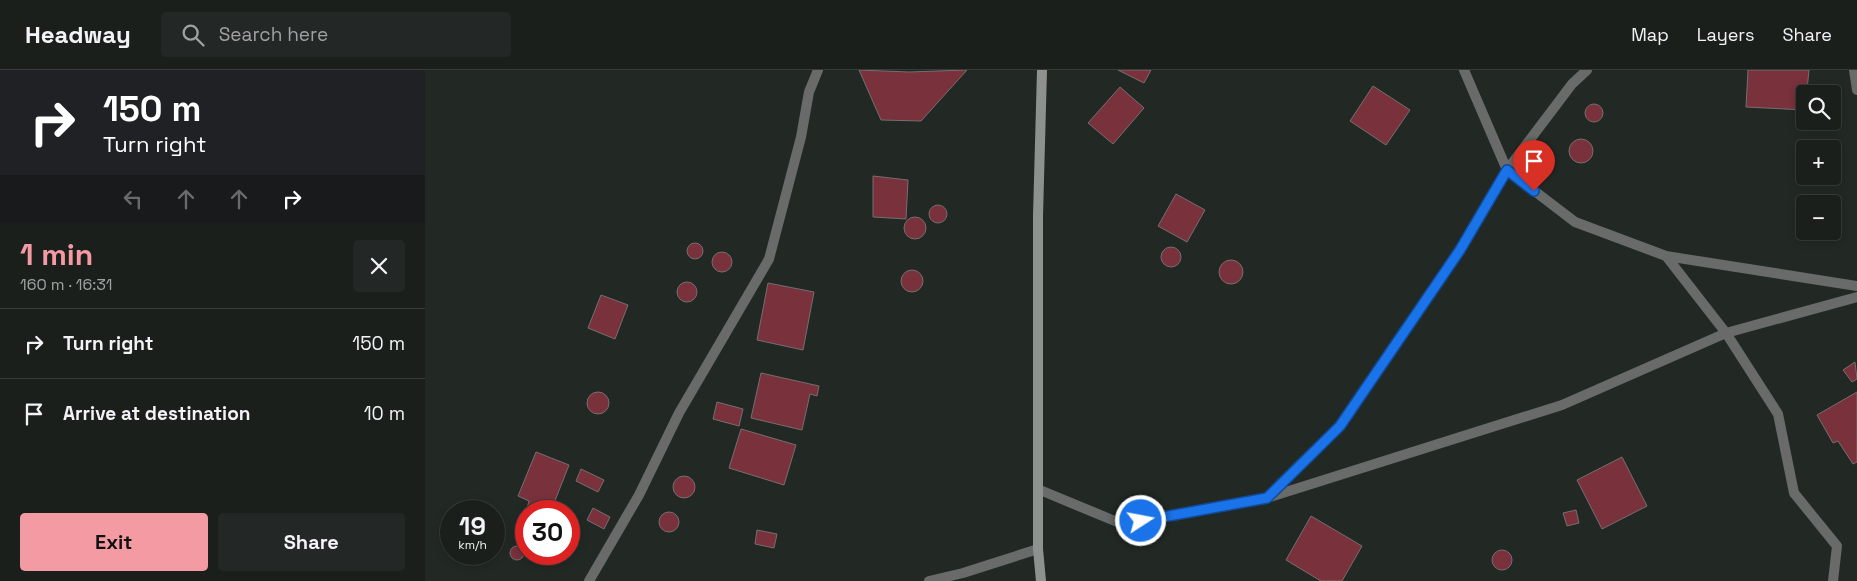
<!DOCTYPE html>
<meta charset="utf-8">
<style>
:root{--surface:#1a1f1c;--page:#232725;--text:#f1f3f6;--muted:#9fa2a3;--line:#383d3b;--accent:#f49aa3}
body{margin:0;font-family:"Space Grotesk",sans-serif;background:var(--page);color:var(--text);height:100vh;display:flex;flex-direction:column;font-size:19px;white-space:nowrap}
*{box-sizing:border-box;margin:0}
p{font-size:16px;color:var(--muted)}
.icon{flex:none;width:28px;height:28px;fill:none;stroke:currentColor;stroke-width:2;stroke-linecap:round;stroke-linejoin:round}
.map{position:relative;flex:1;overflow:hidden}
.details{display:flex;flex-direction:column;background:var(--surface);width:425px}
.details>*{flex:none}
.top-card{background:#202124;color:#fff;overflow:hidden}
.buttons{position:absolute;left:1371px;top:15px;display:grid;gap:10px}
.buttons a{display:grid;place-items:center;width:45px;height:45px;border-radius:5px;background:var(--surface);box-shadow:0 2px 8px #0003,0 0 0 1px var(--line);font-size:25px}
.speed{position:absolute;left:15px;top:430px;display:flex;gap:10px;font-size:25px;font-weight:700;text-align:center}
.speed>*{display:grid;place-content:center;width:65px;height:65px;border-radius:50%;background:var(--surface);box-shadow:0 2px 8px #0003,0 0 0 1px var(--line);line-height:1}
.speed small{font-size:12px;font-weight:400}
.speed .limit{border:8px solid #d22;background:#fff;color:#111}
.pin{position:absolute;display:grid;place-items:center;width:42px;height:42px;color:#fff;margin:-51px -21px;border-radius:50% 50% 50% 0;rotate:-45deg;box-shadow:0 0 5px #0007}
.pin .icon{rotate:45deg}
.me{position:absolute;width:55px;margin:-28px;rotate:79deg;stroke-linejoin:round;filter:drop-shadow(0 0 4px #0008)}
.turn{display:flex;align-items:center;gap:18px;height:105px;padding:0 20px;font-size:22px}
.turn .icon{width:65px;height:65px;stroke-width:2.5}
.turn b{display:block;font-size:35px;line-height:42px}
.lanes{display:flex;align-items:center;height:48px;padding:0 20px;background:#0003;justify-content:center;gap:25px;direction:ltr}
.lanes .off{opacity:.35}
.round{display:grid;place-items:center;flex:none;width:52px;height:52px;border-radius:5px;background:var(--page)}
.summary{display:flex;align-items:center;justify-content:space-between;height:85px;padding:0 20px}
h1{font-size:30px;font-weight:800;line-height:38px;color:var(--accent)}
.primary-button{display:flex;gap:10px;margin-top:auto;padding:10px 20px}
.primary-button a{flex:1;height:58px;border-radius:5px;background:var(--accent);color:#111;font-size:20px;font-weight:800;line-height:58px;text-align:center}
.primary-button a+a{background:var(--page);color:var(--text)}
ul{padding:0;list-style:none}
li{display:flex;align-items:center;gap:15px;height:70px;padding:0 20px;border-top:1px solid var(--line)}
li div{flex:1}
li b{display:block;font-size:19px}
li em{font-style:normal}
header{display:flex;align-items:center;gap:30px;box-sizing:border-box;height:70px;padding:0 25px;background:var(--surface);border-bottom:1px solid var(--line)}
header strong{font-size:24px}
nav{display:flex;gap:28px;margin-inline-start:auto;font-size:18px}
.search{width:350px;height:45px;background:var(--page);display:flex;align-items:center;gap:12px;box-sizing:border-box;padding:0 18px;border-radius:5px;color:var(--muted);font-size:19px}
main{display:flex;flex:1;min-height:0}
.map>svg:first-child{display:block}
.building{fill:#79313c;stroke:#776e6f}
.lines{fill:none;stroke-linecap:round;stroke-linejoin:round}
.street{stroke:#686b6a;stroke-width:10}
.secondary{stroke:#8d9290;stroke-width:10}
.route-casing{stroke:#114b97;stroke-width:12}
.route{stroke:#1a73e8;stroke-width:9}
</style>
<header>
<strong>Headway</strong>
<div class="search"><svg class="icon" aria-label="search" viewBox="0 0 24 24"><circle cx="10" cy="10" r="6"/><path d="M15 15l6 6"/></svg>Search here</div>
<nav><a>Map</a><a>Layers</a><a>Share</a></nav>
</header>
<main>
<section class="details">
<div class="top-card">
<div class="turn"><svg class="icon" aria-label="right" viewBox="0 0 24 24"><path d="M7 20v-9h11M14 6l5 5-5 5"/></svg><div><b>150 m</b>Turn right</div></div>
<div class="lanes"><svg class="icon off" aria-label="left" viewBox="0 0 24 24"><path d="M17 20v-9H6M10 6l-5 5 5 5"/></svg><svg class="icon off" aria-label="ahead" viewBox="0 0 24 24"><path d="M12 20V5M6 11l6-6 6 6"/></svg><svg class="icon off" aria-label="ahead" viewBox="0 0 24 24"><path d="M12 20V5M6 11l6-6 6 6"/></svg><svg class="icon" aria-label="right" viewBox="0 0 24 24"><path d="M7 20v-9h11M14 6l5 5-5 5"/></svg></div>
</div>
<div class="summary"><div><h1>1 min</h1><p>160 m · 16:31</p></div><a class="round"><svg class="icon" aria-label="close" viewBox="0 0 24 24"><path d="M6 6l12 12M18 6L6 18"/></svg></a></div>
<ul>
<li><svg class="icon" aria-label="right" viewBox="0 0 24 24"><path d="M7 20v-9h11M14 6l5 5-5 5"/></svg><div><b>Turn right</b></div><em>150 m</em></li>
<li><svg class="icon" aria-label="arrive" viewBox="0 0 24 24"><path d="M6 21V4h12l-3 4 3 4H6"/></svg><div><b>Arrive at destination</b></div><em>10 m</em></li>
</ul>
<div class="primary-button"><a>Exit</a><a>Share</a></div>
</section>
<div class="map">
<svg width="1432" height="511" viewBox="0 0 1432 511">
<rect width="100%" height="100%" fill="#222925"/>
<!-- building -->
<path class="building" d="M434,0L484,2L542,0L496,51L456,50Z
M693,0H726L719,13Z
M1323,0H1384L1380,40L1321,37Z
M948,16L985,40L961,75L925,51Z
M695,17L719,38L688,74L663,53Z
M1160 43a9 9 0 1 1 18 0a9 9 0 1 1-18 0Z
M1144 81a12 12 0 1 1 24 0a12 12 0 1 1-24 0Z
M448,106L483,110L481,149L448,147Z
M751,124L780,140L762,172L733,156Z
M504 144a9 9 0 1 1 18 0a9 9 0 1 1-18 0Z
M479 158a11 11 0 1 1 22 0a11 11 0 1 1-22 0Z
M262 181a8 8 0 1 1 16 0a8 8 0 1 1-16 0Z
M736 187a10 10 0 1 1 20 0a10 10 0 1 1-20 0Z
M287 192a10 10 0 1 1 20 0a10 10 0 1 1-20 0Z
M794 202a12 12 0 1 1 24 0a12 12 0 1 1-24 0Z
M476 211a11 11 0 1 1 22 0a11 11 0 1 1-22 0Z
M252 222a10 10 0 1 1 20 0a10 10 0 1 1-20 0Z
M343,213L389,222L378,280L332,270Z
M176,225L203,235L190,269L163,258Z
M1430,292L1432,309L1427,312L1418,300Z
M336,303L394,316L392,326L385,324L377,360L326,348Z
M162 333a11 11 0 1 1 22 0a11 11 0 1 1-22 0Z
M1432,322V392L1428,394L1413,371L1408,373L1392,345Z
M292,332L318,339L314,356L288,349Z
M316,359L371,375L359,415L304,398Z
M111,382L144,395L126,441L114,437L112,441L101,442L104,431L93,426Z
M1197,387L1222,436L1177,459L1152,410Z
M156,399L179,410L173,422L151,411Z
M248 417a11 11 0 1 1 22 0a11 11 0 1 1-22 0Z
M168,438L185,447L179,459L162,450Z
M1151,440L1154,453L1142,456L1138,443Z
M234 452a10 10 0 1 1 20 0a10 10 0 1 1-20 0Z
M886,446L937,476L917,511H896L861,490Z
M332,460L352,464L349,478L330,474Z
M85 483a7 7 0 1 1 14 0a7 7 0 1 1-14 0Z
M1067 490a10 10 0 1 1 20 0a10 10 0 1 1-20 0Z"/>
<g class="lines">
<!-- street -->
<path class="street" d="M1039,0L1082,100L1150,152L1241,186L1432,216
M1429,0L1432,20
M1241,186L1301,263L1353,344L1369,423L1412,476L1408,511
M615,420L697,454L842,428L915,356L1035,180L1082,100L1147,14L1162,0
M845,427L1137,335L1301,263L1432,227
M164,511L214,425L254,343L344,189L376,67L384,22L393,0
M504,511L538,503L613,479"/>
<!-- secondary -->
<path class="secondary" d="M616,511L613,479V146L617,0"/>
</g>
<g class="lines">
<!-- route casing -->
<g class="route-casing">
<path id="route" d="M716,451L842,428L915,356L1035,180L1082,100L1109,121"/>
</g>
<!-- route -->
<use href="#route" class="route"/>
</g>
</svg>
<div class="buttons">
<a><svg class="icon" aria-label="search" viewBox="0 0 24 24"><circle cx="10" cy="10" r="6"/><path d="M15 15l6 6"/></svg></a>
<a>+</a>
<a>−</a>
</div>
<div class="speed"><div>19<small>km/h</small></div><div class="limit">30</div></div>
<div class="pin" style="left:1109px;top:121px;background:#d93025"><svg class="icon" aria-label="arrive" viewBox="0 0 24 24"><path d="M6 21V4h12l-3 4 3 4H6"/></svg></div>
<svg class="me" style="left:716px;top:451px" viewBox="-20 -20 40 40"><circle r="17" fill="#1a73e8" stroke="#fff" stroke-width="3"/><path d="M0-11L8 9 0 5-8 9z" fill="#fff"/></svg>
</div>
</main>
